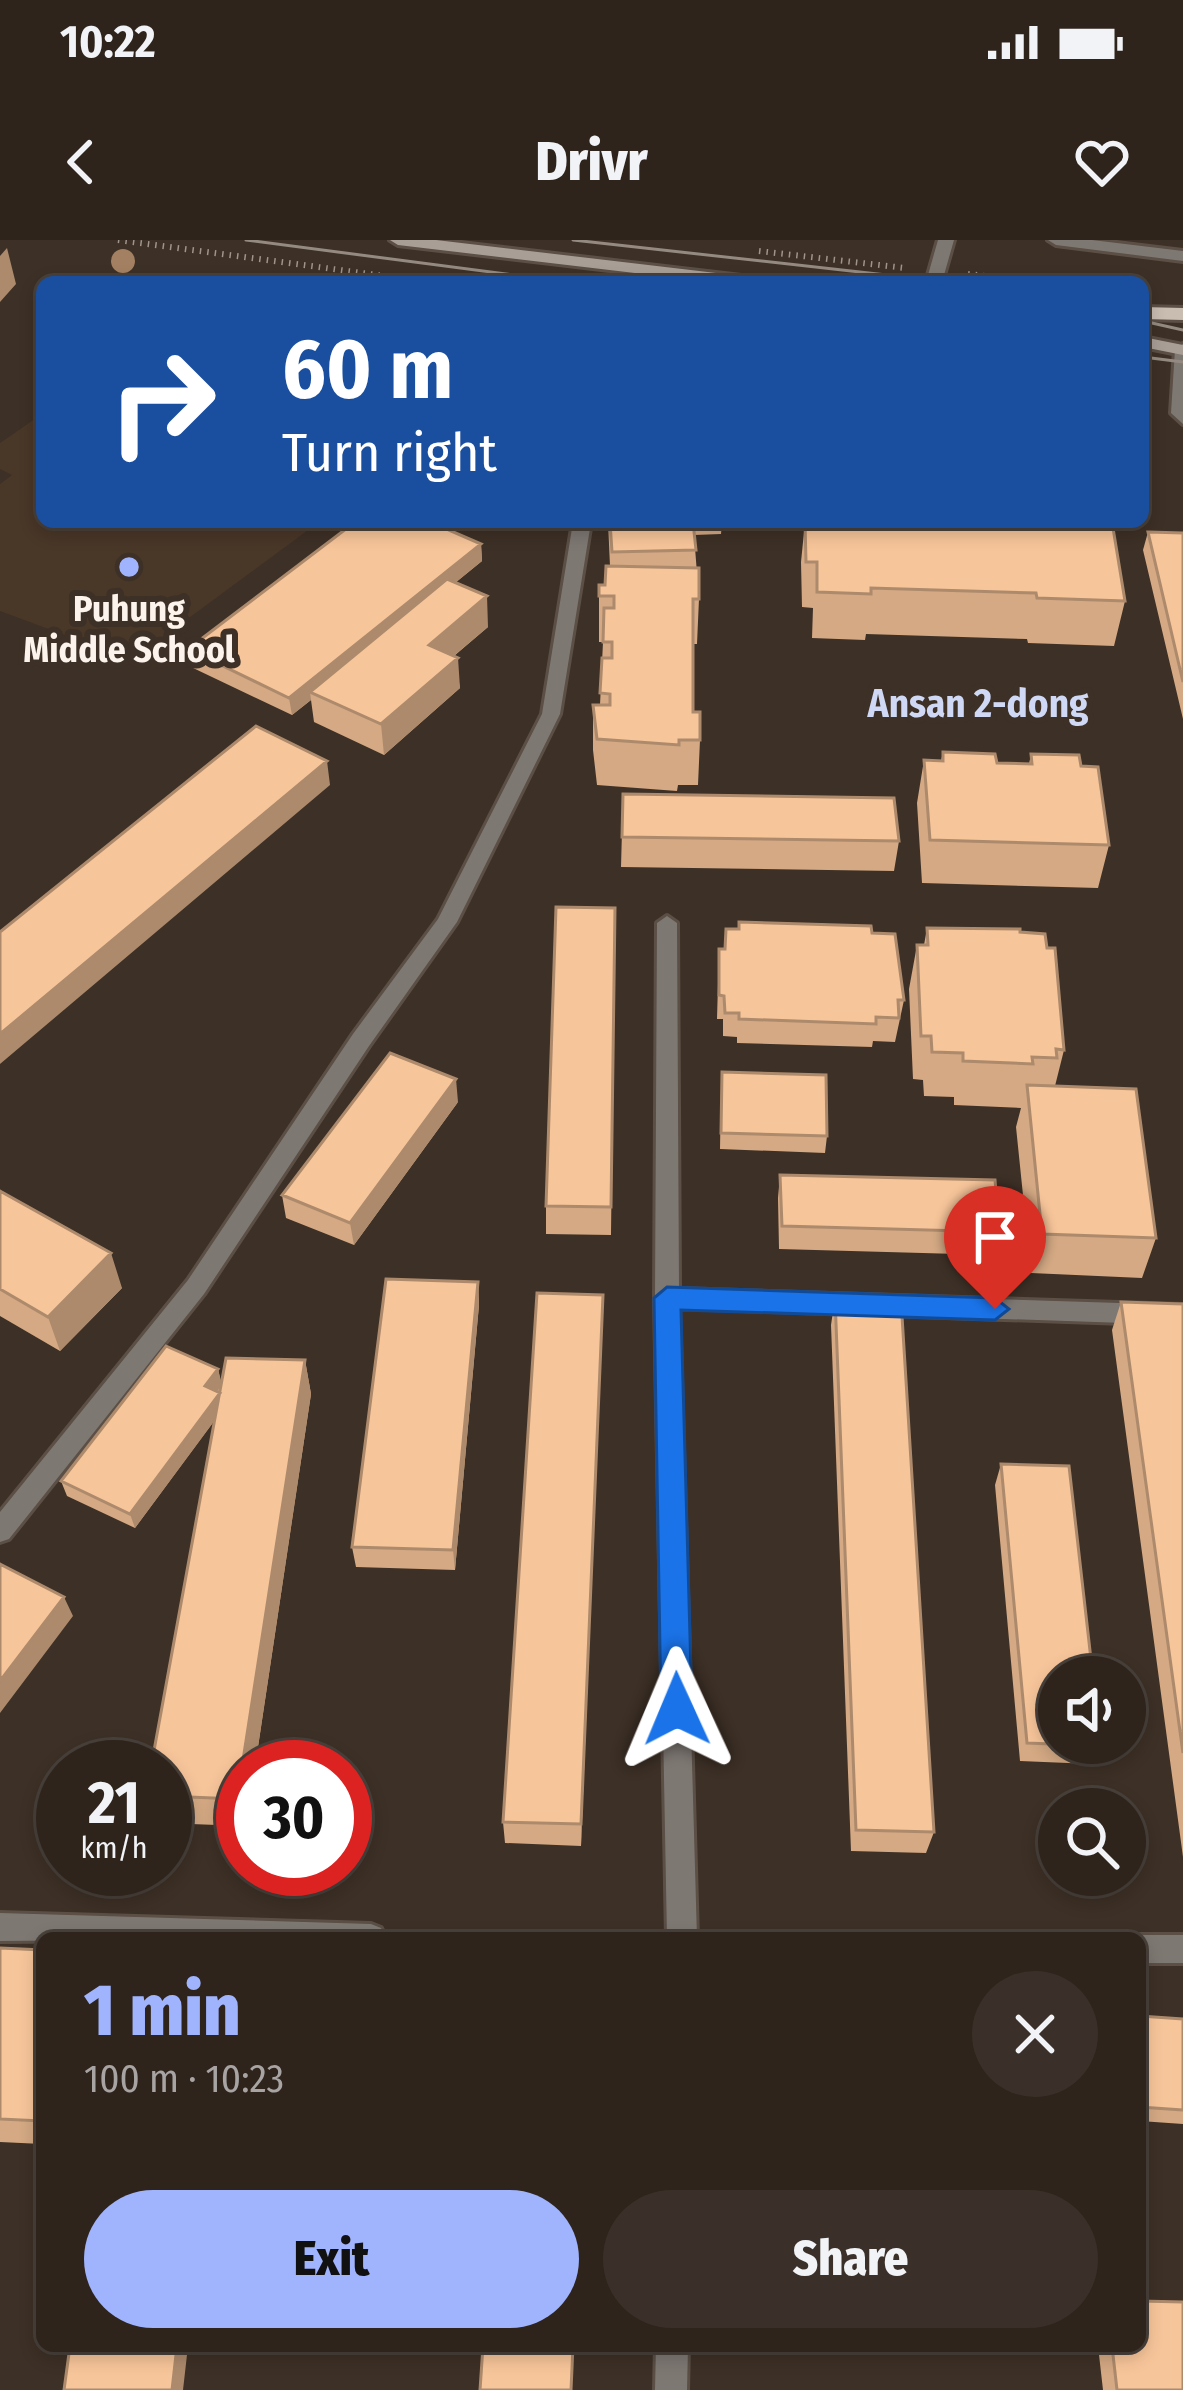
<!DOCTYPE html>
<meta charset="utf-8">
<style>
:root{--surface:#2e241c;--page:#3a3029;--text:#f1f3f6;--muted:#a7a4a3;--line:#49413b;--accent:#a0b3fd}
body{margin:0;font-family:"Fira Sans Condensed",sans-serif;background:var(--page);color:var(--text);height:100vh;display:flex;flex-direction:column;font-size:45px;white-space:nowrap}
*{box-sizing:border-box;margin:0}
p{font-size:39px;color:var(--muted)}
.icon{flex:none;width:66px;height:66px;fill:none;stroke:currentColor;stroke-width:2;stroke-linecap:round;stroke-linejoin:round}
.map{position:relative;flex:1;overflow:hidden}
.drawer{position:absolute;left:36px;top:1692px;width:1110px;height:420px;display:flex;flex-direction:column;background:var(--surface);border-radius:18px;box-shadow:0 6px 18px #0003,0 0 0 3px var(--line)}
.drawer>*{flex:none}
.hud{position:absolute;left:36px;top:36px;width:1113px;height:252px;border-radius:18px;box-shadow:0 6px 18px #0003,0 0 0 3px var(--line);background:#1a4fa0;color:#fff;overflow:hidden}
.tools{position:absolute;left:1038px;top:1416px;display:grid;gap:24px}
.tools a{display:grid;place-items:center;width:108px;height:108px;border-radius:50%;background:var(--surface);box-shadow:0 6px 18px #0003,0 0 0 3px var(--line);font-size:60px}
.speed{position:absolute;left:36px;top:1500px;display:flex;gap:24px;font-size:60px;font-weight:700;text-align:center}
.speed>*{display:grid;place-content:center;width:156px;height:156px;border-radius:50%;background:var(--surface);box-shadow:0 6px 18px #0003,0 0 0 3px var(--line);line-height:1}
.speed small{font-size:30px;font-weight:400}
.speed .limit{border:18px solid #d22;background:#fff;color:#111}
.pin{position:absolute;display:grid;place-items:center;width:102px;height:102px;color:#fff;margin:-123px -51px;border-radius:50% 50% 50% 0;rotate:-45deg;box-shadow:0 0 12px #0007}
.pin .icon{rotate:45deg}
.me{position:absolute;width:132px;margin:-66px;rotate:359deg;stroke-linejoin:round;filter:drop-shadow(0 0 9px #0008)}
.turn{display:flex;align-items:center;gap:42px;height:252px;padding:0 48px;font-size:54px}
.turn .icon{width:156px;height:156px;stroke-width:2.5}
.turn b{display:block;font-size:84px;line-height:102px}
.round{display:grid;place-items:center;flex:none;width:126px;height:126px;border-radius:63px;background:var(--page)}
.summary{display:flex;align-items:center;justify-content:space-between;height:204px;padding:0 48px}
h1{font-size:72px;font-weight:800;line-height:90px;color:var(--accent)}
.button{display:flex;gap:24px;margin-top:auto;padding:24px 48px}
.button a{flex:1;height:138px;border-radius:72px;background:var(--accent);color:#111;font-size:48px;font-weight:800;line-height:138px;text-align:center}
.button a+a{background:var(--page);color:var(--text)}
.status{display:flex;justify-content:space-between;align-items:center;height:84px;padding:0 60px;background:var(--surface);direction:ltr}
.status svg{height:33px;fill:currentColor}
header{display:flex;justify-content:space-between;align-items:center;height:156px;padding:0 48px;background:var(--surface);font-size:54px;font-weight:800}
.map>svg:first-child{display:block}
.built{fill:#493728}
.lines{fill:none;stroke-linecap:round;stroke-linejoin:round}
.lane-casing{stroke:#5b4f46;stroke-width:6}
.street-casing{stroke:#5b4f46;stroke-width:6}
.secondary-casing{stroke:#5b4f46;stroke-width:6}
.primary-casing{stroke:#5b4f46;stroke-width:6}
.path{stroke:#9f958c;stroke-width:6;stroke-dasharray:1.5 6;stroke-linecap:butt}
.lane{fill:#7e7873;fill-rule:evenodd}
.street{fill:#7e7873;fill-rule:evenodd}
.secondary{fill:#a99e96;fill-rule:evenodd}
.primary{fill:#c9bcb1;fill-rule:evenodd}
.tram{stroke:#948a81;stroke-width:3}
.tree{fill:#a48062}
.wall{fill:#d4a984}
.shaded-wall{fill:#ad8a6c}
.building{fill:#f7c59a;stroke:#ad8a6c;stroke-width:3}
.route{fill:#1a73e8;stroke:#114b97;stroke-width:3}
.poi-dot{fill:#a0b3fd;stroke:#3d3026;stroke-width:4.5}
.labels{text-anchor:middle;stroke-width:12;stroke-linejoin:round;paint-order:stroke}
.far-poi-label{font-size:36px;font-weight:bold;fill:#fbf3ec;stroke:#3d3026}
.far-quarter-label{font-size:39px;font-weight:bold;fill:#cfd8f4;stroke:#3d3026}
</style>
<div class="status"><b>10:22</b><svg viewBox="0 0 49 12"><path d="M0 12V9h3v3zM5 12V6h3v6zM10 12V3h3v9zM15 12V0h3v12zM26 1h20v11H26zM47 4h2v5h-2z"/></svg></div>
<header><svg class="icon" aria-label="back" viewBox="0 0 24 24"><path d="M15 5l-7 7 7 7"/></svg>Drivr<svg class="icon" aria-label="heart" viewBox="0 0 24 24"><path d="M12 20l-8-8c-3-5 5-10 8-4 3-6 11-1 8 4z"/></svg></header>
<div class="map">
<svg width="1183" height="2150" viewBox="0 0 1183 2150">
<rect width="100%" height="100%" fill="#3d3026"/>
<!-- built -->
<path class="built" d="M42,174V282H319L132,420L0,371V244L12,235L0,229V203Z"/>
<g class="lines">
<!-- lane casing -->
<g class="lane-casing">
<path id="lane" d="M938,0H954L942,42H926Z
M1048,0H1092L1183,11V21L1056,5Z
M1183,104V184L1171,173L1175,109Z"/>
</g>
<!-- street casing -->
<g class="street-casing">
<path id="street" d="M573,282H591L560,474L457,682L369,806L204,1054L9,1299L0,1302V1272L188,1040L353,794L438,679L542,474Z
M667,676L677,683L679,1049L1183,1065V1085L679,1068L697,1698H667L655,1058L657,683Z
M0,1673L371,1684L381,1688L386,1698L0,1701Z
M1140,1695H1183V1723H1140V1698H1132Z
M656,2106H688L687,2150H655Z"/>
</g>
<!-- secondary casing -->
<g class="secondary-casing">
<path id="secondary" d="M390,0H436L750,37L758,42H711L398,5Z
M1143,97L1183,105V115L1143,107Z"/>
</g>
<!-- primary casing -->
<g class="primary-casing">
<path id="primary" d="M1143,67L1183,68V80L1143,79Z"/>
</g>
<!-- path -->
<path class="path" d="M118,0L429,42
M759,11L905,28
M968,34L1038,42"/>
<!-- lane -->
<use href="#lane" class="lane"/>
<!-- street -->
<use href="#street" class="street"/>
<!-- secondary -->
<use href="#secondary" class="secondary"/>
<!-- primary -->
<use href="#primary" class="primary"/>
<!-- tram -->
<path class="tram" d="M246,0L567,42
M573,0L949,42
M1143,81L1183,90
M1143,117L1183,122"/>
</g>
<!-- trees -->
<circle class="tree" cx="123" cy="21" r="12"/>
<!-- wall -->
<path class="wall" d="M464,282L452,291L481,304L482,321L455,343L488,387L454,416L460,448L384,515L314,482L311,460L292,475L191,427L188,409Z
M608,282H722L721,294L694,295L699,359L697,404H693V472L700,500L698,545H678L677,551L597,545L593,510V465H600L603,402H599V345H605L610,326Z
M805,282L882,285L985,286L955,282H1046L1045,287L1125,361L1114,406L1028,403L1027,399L866,394L865,400L812,398L813,368L802,367L801,322Z
M1148,292L1183,293V479L1143,310Z
M943,512L997,523L1029,524L1031,514L1081,526L1109,605L1098,648L922,643L917,563L924,520L941,521Z
M623,554L899,601L894,631L621,627Z
M615,668L611,995L546,994V966Z
M927,688L1064,810L1055,846L1156,998L1142,1038L1031,1033L1016,887L1021,868L954,865V857L924,856L923,840L913,839L909,749L917,705H924Z
M872,693L904,760L895,802L873,801L872,807L737,803V797L723,796V779H717L719,709Z
M721,848L827,896L825,913L720,909Z
M458,862L354,1005L286,978L282,955Z
M780,935L1000,992L994,1015L779,1009L778,958Z
M0,951L122,1048L60,1111L0,1076Z
M478,1042L479,1065L455,1330L356,1327L352,1307Z
M603,1055L581,1606L505,1603L503,1582Z
M835,1058L934,1592L926,1613L851,1611L831,1085Z
M1121,1062L1183,1064V1617L1112,1090Z
M305,1120L311,1154L255,1527H243V1586L165,1583V1527L214,1181L135,1288L67,1256L61,1241L218,1129L221,1143Z
M1001,1224L1101,1506L1092,1524L1020,1521L995,1245Z
M0,1708L42,1710V1904L0,1902Z
M1140,1776L1183,1779V1884L1140,1881Z
M1098,2106H1140L1183,2150H1103Z"/>
<!-- shaded-wall -->
<path class="shaded-wall" d="M7,8L16,44L0,62V16Z
M441,282H464L438,302L437,285Z
M481,304L482,321L317,455L310,452L311,460L292,475L289,458Z
M487,356L488,387L431,435L429,405Z
M458,418L460,448L384,515L381,484Z
M327,521L330,545L0,824V794Z
M456,839L458,862L354,1005L350,983Z
M111,1013L122,1048L60,1111L48,1077Z
M478,1042L479,1065L455,1330L453,1310Z
M603,1055L602,1082L581,1606V1584Z
M305,1120L311,1154L255,1527H243V1578L237,1559Z
M218,1129L222,1145L209,1161L205,1146Z
M220,1153L224,1168L135,1288L130,1274Z
M64,1357L73,1376L0,1473V1441Z
M177,2106H188L183,2150H172Z"/>
<!-- building -->
<path class="building" d="M239,35L285,41L290,35L343,42H234Z
M355,282H441L437,285L481,304L289,458L188,409Z
M610,282H693L696,310L612,312Z
M805,282H882V285L1113,288L1125,361L1037,358L1036,353L871,348V354L817,352V322H806Z
M1148,292L1183,293V442Z
M606,326L699,328V359H693V472H700V500H679V505L597,499L593,465H610V454L600,453L602,418H612V402H603L604,368H614V356H599V345H605Z
M447,339L487,356L429,405L458,418L381,484L310,452Z
M256,486L327,521L0,794V692Z
M943,512L995,514L997,523L1032,524L1031,514L1079,515L1081,526L1098,527L1109,605L930,600L924,520L943,521Z
M623,554L894,558L899,601L622,597Z
M556,667L615,668L611,967L546,966Z
M739,682L871,686L872,693L895,694L904,760H898L899,778L876,777V784L739,779V773H725L724,756L719,755V709H725L726,689H739Z
M927,688L1020,689V692L1045,694L1047,708H1055L1064,810L1056,809L1057,818L1032,817L1033,824L963,821V813L932,812L931,796H921L917,705H928Z
M390,813L456,839L350,983L282,955Z
M722,832L826,835L827,896L721,893Z
M1027,845L1136,849L1156,998L1042,994Z
M780,935L995,940L1000,992L782,986Z
M0,951L111,1013L48,1077L0,1049Z
M386,1039L478,1042L453,1310L352,1307Z
M537,1053L603,1055L581,1584L503,1582Z
M835,1058L901,1060L934,1592L856,1590Z
M1121,1062L1183,1064V1513Z
M166,1106L218,1129L205,1146L220,1153L130,1274L61,1241Z
M226,1118L305,1120L237,1559L165,1556V1527H151Z
M1001,1224L1069,1226L1093,1437H1059V1503H1101V1506L1027,1503Z
M0,1324L64,1357L0,1441Z
M0,1708L42,1710V1881L0,1879Z
M1140,1776L1183,1779V1870L1140,1867Z
M1140,2061L1183,2062V2150H1117L1112,2106H1140Z
M70,2106H177L172,2150H64Z
M483,2106H573L571,2150H480Z"/>
<!-- route -->
<path class="route" d="M667,1047L995,1058L1009,1069L995,1080L681,1070L692,1469L688,1479L677,1484L666,1479L661,1469L654,1058Z"/>
<!-- markers -->
<circle class="poi-dot" cx="129" cy="327" r="12"/>
<g class="labels">
<!-- far-poi labels -->
<g class="far-poi-label">
<text x="129" y="381">Puhung<tspan x="129" dy="41">Middle School</tspan></text>
</g>
<!-- far-quarter labels -->
<g class="far-quarter-label">
<text x="978" y="477">Ansan 2-dong</text>
</g>
</g>
</svg>
<div class="tools">
<a><svg class="icon" aria-label="sound" viewBox="0 0 24 24"><path d="M4 9h4l5-4v14l-5-4H4zM17 9q2 3 0 6"/></svg></a>
<a><svg class="icon" aria-label="search" viewBox="0 0 24 24"><circle cx="10" cy="10" r="6"/><path d="M15 15l6 6"/></svg></a>
</div>
<div class="speed"><div>21<small>km/h</small></div><div class="limit">30</div></div>
<div class="pin" style="left:995px;top:1069px;background:#d93025"><svg class="icon" aria-label="arrive" viewBox="0 0 24 24"><path d="M6 21V4h12l-3 4 3 4H6"/></svg></div>
<svg class="me" style="left:677px;top:1469px" viewBox="-20 -20 40 40"><path d="M0-17L14 15 0 8-14 15z" fill="#1a73e8" stroke="#fff" stroke-width="4"/></svg>
<div class="hud">
<div class="turn"><svg class="icon" aria-label="right" viewBox="0 0 24 24"><path d="M7 20v-9h11M14 6l5 5-5 5"/></svg><div><b>60 m</b>Turn right</div></div>
</div>
<section class="drawer">
<div class="summary"><div><h1>1 min</h1><p>100 m · 10:23</p></div><a class="round"><svg class="icon" aria-label="close" viewBox="0 0 24 24"><path d="M6 6l12 12M18 6L6 18"/></svg></a></div>
<div class="button"><a>Exit</a><a>Share</a></div>
</section>
</div>
